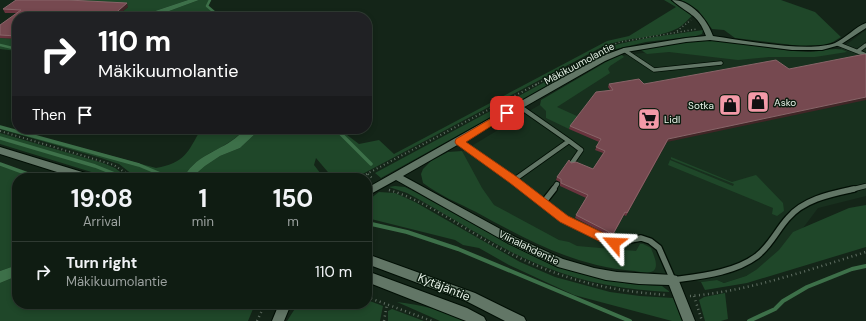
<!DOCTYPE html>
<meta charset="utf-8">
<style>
:root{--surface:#0f1c12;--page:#1d2920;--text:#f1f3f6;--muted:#9ba19f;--line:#2f3a32}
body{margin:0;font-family:"DM Sans",sans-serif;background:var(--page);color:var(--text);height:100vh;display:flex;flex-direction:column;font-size:15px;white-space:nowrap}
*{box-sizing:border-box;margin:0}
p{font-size:13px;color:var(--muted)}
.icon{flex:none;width:22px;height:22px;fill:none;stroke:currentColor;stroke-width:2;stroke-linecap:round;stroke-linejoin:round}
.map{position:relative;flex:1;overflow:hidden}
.drawer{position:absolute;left:12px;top:173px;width:360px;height:136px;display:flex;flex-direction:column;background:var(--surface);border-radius:16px;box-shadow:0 2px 6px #0003,0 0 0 1px var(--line)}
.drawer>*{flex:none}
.banner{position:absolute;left:12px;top:12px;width:360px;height:122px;border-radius:16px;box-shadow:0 2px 6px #0003,0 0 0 1px var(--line);background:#202124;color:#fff;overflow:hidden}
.pin{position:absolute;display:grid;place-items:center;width:34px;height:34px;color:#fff;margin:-17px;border-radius:8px;box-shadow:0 2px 6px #0006}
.me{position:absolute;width:44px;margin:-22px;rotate:296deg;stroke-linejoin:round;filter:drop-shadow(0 0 3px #0008)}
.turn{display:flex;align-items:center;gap:14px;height:84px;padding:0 20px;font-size:18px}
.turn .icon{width:52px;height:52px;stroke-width:2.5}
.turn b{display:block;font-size:28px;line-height:34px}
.then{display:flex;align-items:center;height:38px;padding:0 20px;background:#0003;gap:8px;font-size:15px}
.eta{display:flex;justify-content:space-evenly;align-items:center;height:68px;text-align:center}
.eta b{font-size:24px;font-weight:700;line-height:28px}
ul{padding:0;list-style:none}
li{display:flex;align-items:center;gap:12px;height:60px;padding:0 20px;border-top:1px solid var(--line)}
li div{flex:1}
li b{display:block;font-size:15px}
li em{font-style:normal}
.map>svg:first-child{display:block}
.built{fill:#18301e}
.green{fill:#1f4729}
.water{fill:#3d7049}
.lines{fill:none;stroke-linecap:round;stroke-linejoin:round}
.stream-far2{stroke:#3d7049;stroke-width:2.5}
.stream-far1{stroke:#3d7049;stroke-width:3.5}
.stream{stroke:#3d7049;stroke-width:4}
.service-far2-casing{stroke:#010e04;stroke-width:5}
.service-far1-casing{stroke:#010e04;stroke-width:6}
.service-casing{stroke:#010e04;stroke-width:8}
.minor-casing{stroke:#010e04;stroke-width:2}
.tertiary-casing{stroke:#010e04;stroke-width:2}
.path-far2{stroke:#606f63;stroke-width:1.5;stroke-dasharray:1 2.5;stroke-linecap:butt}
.path-far1{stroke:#606f63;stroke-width:2;stroke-dasharray:1 3;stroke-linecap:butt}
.path{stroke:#606f63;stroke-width:2.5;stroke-dasharray:1 3.5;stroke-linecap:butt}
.service-far2{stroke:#627666;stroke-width:3.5}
.service-far1{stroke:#627666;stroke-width:4.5}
.service{stroke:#627666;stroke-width:5.5}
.minor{fill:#627666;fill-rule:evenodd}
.tertiary{fill:#627666;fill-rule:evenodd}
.wall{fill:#69343e}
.shaded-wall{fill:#412627}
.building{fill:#764950;stroke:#886468}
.route{fill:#ea580c;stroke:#983908}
.labels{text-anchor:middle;stroke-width:3;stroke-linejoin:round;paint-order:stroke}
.street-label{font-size:10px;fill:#e8f3e9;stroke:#0b1c0f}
.poi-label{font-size:10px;fill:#e8f3e9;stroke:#0b1c0f;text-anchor:start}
.near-street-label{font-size:12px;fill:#e8f3e9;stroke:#0b1c0f}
</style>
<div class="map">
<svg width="866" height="321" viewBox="0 0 866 321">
<rect width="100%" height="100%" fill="#142518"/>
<!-- built -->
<path class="built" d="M866,30V196L818,208L779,260L746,276L724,283L717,280L701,282L606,262L489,208L460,153L620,56L664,50L735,57L839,50Z"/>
<!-- green -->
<path class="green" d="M29,0H188L155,11L144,17H116L128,7Z
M199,0H211L208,6L215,12H207L193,17H153Z
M664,0H670L693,15C688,19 682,27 676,29C653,40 624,36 600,48L355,178H333L316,158L314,165L324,178H191L205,166L220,156L240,148L257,132L258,129H339L359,144L379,140L394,154L607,41L629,36L676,7Z
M681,0H781L815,12L841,37L833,42L825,45L800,46L735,38L724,30L712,29L698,10Z
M703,30L702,34L696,36L646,42L612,50L381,178L375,173L608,48L619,44L647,38Z
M0,38L17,39V51L0,49Z
M706,40C740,42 774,50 808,52C819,52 839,45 847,52L815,57H769L738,60L669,52L647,54L641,50L677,43Z
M618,55H622L624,57L610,66L608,69L610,73L557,107L579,117L569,129L546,118V111L540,105L541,100Z
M0,126L156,168C185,163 188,152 201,129H244C230,148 201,152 187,172L179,173L174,178H137L119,164L101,158L0,129Z
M0,133L103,163L115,168L128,178H111L0,144Z
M462,151L482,188L494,205L559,240L569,242L577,246L636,251L640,244H643L651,248C653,254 658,263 655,269C652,275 640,272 635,271C574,266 529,241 476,212C458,203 439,195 423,183L421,174L423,169L431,161L448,152Z
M671,157L732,182L756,175L783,203L784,211L777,216L772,214L773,208L668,165L670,160L733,186L734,184L671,159Z
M0,164L39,178H17V265L0,271Z
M395,186L405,187L415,192L507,243L562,268L589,276L630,284L662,286L670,292C627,290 585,283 545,267C496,248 453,217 407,193L389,187Z
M379,192L395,193L415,202L520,262L555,277L610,292L640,296L673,298L682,321H672L574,295L509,265L479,248L463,245L455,240L367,218V201Z
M866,205V247L747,283L705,290L701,282L717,280L724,283L746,276L756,270L779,250L793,232L849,208Z
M17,276V304H255L248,321H0V283Z
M725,293L728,319L721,321H705L699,300L704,297Z
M367,300L383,306L380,321H287L298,304H367Z
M397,302C423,305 442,310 465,321H440Z
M392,309L424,321H388V311Z"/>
<!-- water -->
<path class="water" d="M188,0H199L153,17H144L155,11Z
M244,129H258L257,132L240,148L220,156L205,166L191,178H174L179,173L187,172C202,151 231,148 244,129Z
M17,265V276L0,283V271Z"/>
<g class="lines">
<!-- stream-far2 -->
<path class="stream-far2" d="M210,0L207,6L220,17
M0,45L17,49"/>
<!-- stream-far1 -->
<path class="stream-far1" d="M0,127L139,165L170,178
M336,129L371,164
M0,138L95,166L120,176
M0,164L39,178"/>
<!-- stream -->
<path class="stream" d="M367,223L407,232L458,249L630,321
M749,321L775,309L783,301L807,287L852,269L866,266"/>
<!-- service-far2 casing -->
<g class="service-far2-casing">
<path id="service-far2" d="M838,44L866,55
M624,50L654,70L721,63
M858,51L866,45"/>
</g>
<!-- service-far1 casing -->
<g class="service-far1-casing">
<path id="service-far1" d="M459,141L526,190
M569,141L581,150L572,163
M514,180L569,141L519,106
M553,190L557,184
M850,190L866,186"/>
</g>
<!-- service casing -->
<g class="service-casing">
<path id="service" d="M525,189L564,219L614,243L641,238L650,241L659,248L673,280C702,276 734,273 757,256C771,245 777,230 788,218C804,199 831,194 854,189
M543,203L554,189"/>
</g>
<!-- minor casing -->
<g class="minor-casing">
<path id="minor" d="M672,0C691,0 707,19 713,36C742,40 809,53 835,43C846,38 855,27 866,23V28L840,45L822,50H792L710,40L686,42L626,52L605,61L403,176L515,237L563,259L594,268L617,272L673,275L677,276L695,321H683L669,285L639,284L606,280L558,267L508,243L396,180L367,196V188L599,57L624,48L686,38L706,36C698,13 687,14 672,0Z
M279,304H291L284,321H272Z"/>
</g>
<!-- tertiary casing -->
<g class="tertiary-casing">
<path id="tertiary" d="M0,147L92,175L93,178H76L0,154Z
M367,254L475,293L524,317L526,321H505L466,301L367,264Z
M367,271L467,308L484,317L486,321H466L367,282Z"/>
</g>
<!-- path-far2 -->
<path class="path-far2" d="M677,31L691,20
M599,50L620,42L697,29
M535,85L574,64"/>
<!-- path-far1 -->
<path class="path-far1" d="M0,131L114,165L133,178
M368,174L373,179
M359,178L537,84"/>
<!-- path -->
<path class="path" d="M389,190C426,201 460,226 494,245C554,277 599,290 667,295
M690,296C750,291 808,270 866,252
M694,296L702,321
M367,297L432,321
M257,321L265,304
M384,321L387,304"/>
<!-- service-far2 -->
<use href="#service-far2" class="service-far2"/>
<!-- service-far1 -->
<use href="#service-far1" class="service-far1"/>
<!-- service -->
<use href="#service" class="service"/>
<!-- minor -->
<use href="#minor" class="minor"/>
<!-- tertiary -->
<use href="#tertiary" class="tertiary"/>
</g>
<!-- wall -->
<path class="wall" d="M128,7L17,17V39L0,38V25L17,13H5L3,9Z
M609,84L667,142L626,216L624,215L612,237L575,218L576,215L586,198L560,186V182L556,180L557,177L571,163L593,169L603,153L595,150L599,142L569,129L570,126L610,90L608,87Z"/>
<!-- shaded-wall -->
<path class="shaded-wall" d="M127,3L128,7L116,17H111Z
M866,97V100L667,142L626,216L668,139Z"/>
<!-- building -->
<path class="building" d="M16,0H68L127,3L111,17H17V36L0,35V25L21,10L3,9Z
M212,13L215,17H196Z
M865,54L866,55V97L668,139L627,213L625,212L613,234L576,215L588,195L561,183V179L557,177L569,160L571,163L576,162L593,169L605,151L596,147L601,139L570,126L596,92L613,90L609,84L639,79L644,84L776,60L789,69Z"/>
<!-- route -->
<path class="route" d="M504,111H510L512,113L466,142L517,177L568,216L618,240L620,243L618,247L614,248L611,247L560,222L510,183L456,144L455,142L456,139Z"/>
<!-- icons -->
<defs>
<g id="shop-square" transform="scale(1.15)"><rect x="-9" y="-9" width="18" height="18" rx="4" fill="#f39aa8" stroke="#0b1c0f"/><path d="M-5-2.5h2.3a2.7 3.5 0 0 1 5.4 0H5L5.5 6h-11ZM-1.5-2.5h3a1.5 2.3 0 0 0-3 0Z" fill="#111"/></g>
<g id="supermarket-square" transform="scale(1.15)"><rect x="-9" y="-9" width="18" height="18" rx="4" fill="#f39aa8" stroke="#0b1c0f"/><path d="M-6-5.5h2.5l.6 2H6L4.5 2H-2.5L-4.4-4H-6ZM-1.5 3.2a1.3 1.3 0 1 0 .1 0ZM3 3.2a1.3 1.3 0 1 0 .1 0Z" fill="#111"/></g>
</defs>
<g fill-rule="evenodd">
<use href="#shop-square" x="758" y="102"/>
<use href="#shop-square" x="730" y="105"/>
<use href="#supermarket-square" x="649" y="119"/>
</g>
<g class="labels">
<!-- street labels -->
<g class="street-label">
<text transform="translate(579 63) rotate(-28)" y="4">Mäkikuumolantie</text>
<text transform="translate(529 247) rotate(26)" y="4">Viinalahdentie</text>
</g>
<!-- poi labels -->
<g class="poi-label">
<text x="774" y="106">Asko</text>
<text x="714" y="109" text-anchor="end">Sotka</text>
<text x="664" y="123">Lidl</text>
</g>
<!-- near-street labels -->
<g class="near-street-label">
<text transform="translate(444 287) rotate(22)" y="4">Kytäjäntie</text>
</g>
</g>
</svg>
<div class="pin" style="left:507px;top:113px;background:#d93025"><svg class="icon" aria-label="arrive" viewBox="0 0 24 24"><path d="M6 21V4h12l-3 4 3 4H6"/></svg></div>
<svg class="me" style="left:614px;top:243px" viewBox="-20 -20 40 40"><path d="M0-17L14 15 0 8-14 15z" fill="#ea580c" stroke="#fff" stroke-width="4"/></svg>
<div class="banner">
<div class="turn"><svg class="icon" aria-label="right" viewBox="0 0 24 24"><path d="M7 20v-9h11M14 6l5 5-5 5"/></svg><div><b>110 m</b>Mäkikuumolantie</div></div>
<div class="then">Then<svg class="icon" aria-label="arrive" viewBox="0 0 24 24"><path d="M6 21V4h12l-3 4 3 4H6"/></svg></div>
</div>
<section class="drawer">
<div class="eta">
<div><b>19:08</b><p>Arrival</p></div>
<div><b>1</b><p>min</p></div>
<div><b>150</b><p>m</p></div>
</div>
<ul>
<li><svg class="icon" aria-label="right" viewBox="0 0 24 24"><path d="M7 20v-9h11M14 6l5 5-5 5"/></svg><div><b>Turn right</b><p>Mäkikuumolantie</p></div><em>110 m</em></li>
</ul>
</section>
</div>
